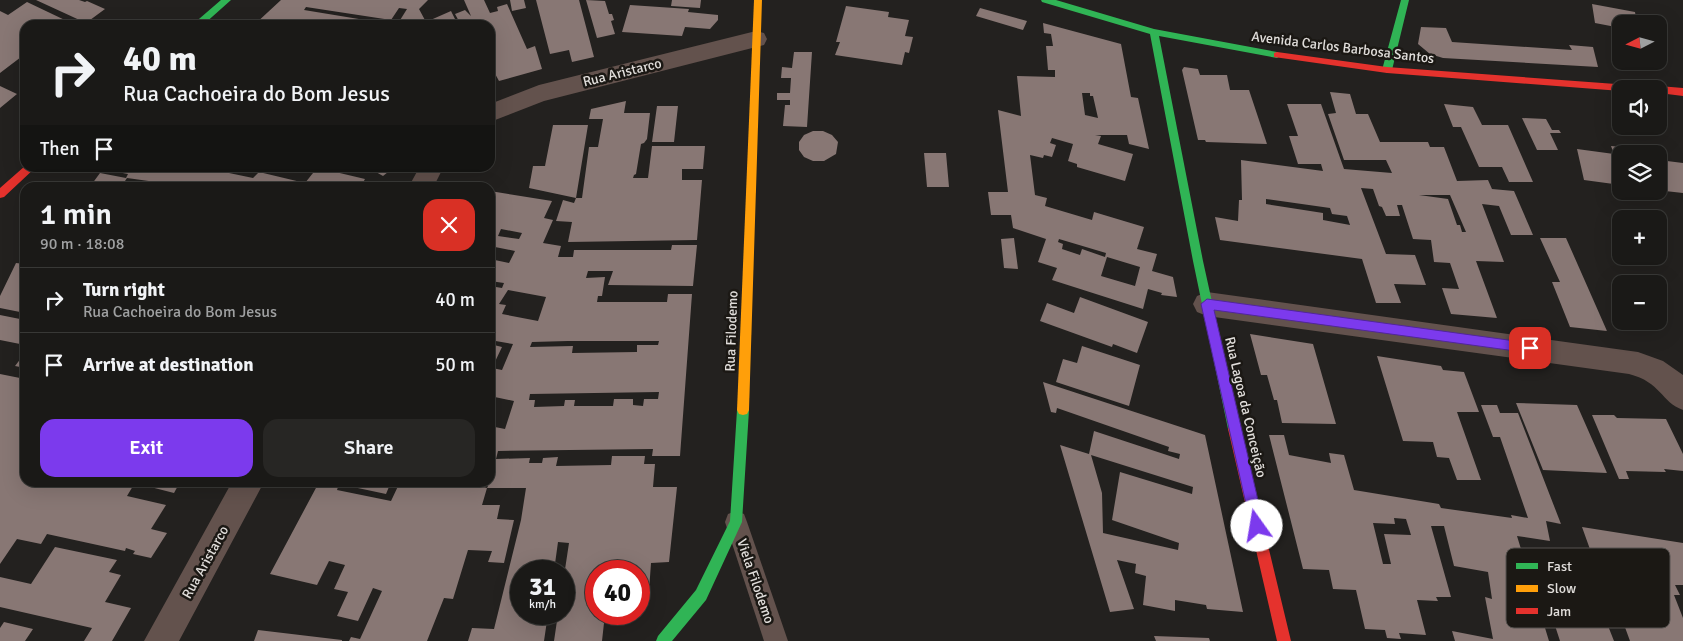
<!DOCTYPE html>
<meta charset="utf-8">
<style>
:root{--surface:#1a1917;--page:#272624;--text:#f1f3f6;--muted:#9fa0a1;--line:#383836;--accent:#7c3aed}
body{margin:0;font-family:Signika,sans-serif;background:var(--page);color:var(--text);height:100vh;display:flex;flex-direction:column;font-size:19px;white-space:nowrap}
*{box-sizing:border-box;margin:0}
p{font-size:16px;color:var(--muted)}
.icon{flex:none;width:28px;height:28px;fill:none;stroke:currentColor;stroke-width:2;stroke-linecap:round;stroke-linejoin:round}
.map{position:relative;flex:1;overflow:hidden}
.drawer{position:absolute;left:20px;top:182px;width:475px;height:305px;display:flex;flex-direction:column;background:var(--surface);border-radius:15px;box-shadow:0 5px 20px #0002,0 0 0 1px var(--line)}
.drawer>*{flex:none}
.hud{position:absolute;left:20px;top:20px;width:475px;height:152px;border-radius:15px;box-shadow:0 5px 20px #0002,0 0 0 1px var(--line);background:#1a1917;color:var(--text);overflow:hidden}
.needle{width:32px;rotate:264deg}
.buttons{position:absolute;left:1612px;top:15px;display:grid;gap:10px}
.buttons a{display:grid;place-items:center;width:55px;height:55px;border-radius:10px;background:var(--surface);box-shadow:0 5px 20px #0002,0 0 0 1px var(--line);font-size:25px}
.speed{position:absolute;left:510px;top:560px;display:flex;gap:10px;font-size:25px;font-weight:700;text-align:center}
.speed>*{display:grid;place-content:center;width:65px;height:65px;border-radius:50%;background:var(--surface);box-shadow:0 5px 20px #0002,0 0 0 1px var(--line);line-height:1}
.speed small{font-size:12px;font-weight:400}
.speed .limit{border:8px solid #d22;background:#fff;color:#111}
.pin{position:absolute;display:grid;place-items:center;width:42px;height:42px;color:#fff;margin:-21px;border-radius:10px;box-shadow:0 2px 8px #0006}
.me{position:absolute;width:55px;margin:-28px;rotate:347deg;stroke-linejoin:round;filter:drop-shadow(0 0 4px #0008)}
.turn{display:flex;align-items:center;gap:18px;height:105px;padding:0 20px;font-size:22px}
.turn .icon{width:65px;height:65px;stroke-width:2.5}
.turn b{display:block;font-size:35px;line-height:42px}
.then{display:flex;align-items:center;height:48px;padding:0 20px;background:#0003;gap:10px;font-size:19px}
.round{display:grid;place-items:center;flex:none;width:52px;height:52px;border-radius:15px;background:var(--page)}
.head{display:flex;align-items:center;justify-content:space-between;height:85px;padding:0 20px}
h1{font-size:30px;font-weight:600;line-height:38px}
.button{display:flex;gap:10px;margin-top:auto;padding:10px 20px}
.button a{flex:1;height:58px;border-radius:15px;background:var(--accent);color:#fff;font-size:20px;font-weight:600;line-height:58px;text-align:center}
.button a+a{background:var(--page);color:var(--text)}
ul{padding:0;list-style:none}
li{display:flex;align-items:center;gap:15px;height:65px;padding:0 20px;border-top:1px solid var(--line)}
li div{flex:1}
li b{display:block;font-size:19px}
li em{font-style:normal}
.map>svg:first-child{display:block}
.building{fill:#887774;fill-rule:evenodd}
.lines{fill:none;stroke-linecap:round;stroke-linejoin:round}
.lane{fill:#63524d;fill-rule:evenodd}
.street{fill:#63524d;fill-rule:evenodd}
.fast{fill:#30b455;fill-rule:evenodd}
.slow{fill:#ff9f0a;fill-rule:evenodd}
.jam{fill:#e5322d;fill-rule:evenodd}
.route{fill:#7c3aed;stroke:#51269a}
.labels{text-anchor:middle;stroke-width:5;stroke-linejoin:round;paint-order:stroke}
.street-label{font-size:14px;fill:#e1dedb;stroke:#1b1814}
.key{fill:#1b1814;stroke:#565350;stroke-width:1}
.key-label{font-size:14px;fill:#e1dedb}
</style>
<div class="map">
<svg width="1683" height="641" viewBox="0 0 1683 641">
<rect width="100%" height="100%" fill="#23211f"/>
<!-- building -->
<path class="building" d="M36,0H79L85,2L87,1L105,9L86,23Z
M281,0H428L419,9L426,22L451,11L458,25H409L407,21L404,25H397L407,9L399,8L391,20L306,7L304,10L371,21L369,23L375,25H254Z
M464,0H484L490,13L498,11L497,7L507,4L527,49L535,46L542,69L499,81L493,70L490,71V25H461L455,14L465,10L471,16Z
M510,0H524L526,8L512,11Z
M536,0H579L594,57L572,62L569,50L550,54Z
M586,0L605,1L609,14H612L614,20L611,21L615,34L597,38Z
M672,0H701L700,8L671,6Z
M27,2L69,22L64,25H25V54L0,73V11L8,15Z
M1592,4L1635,12L1637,24H1621V28L1595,23Z
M630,5L689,9L688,12L718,15V20L710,29L685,27L682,36L622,32Z
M846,6L889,12L888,17L909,20L905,36L913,37L909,53L905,52L902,65L835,55L840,42H836Z
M980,8L1027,21L1023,30L976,16Z
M1043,23L1121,44L1131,97L1138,98L1149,149L1129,144L1127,135H1095L1101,136L1098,144L1133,154L1125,181L1077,167V164L1068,161L1073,144L1052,138L1050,143L1056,145L1052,157L1044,155L1043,158L1030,155L1035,195L1047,198L1045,206L1092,220L1094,212L1144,227L1137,249L1157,254L1152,271L1173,277L1177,297L1161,295L1162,293L1148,289L1143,309L1052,280L1057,268L1038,262L1046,239L1013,228L1011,215H991L988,192H1008L998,110L1021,116L1017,76L1055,77V70H1048L1046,46H1053L1051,34L1044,33ZM1082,93H1090V96H1093L1098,118L1085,115ZM1059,239L1106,253L1105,257L1082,249L1080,255L1062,249L1063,244L1058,242ZM1107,257L1140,267L1135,286L1101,276Z
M1421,27L1446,28L1452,42L1572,50L1569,45L1593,47L1598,67L1443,58L1430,54L1418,44Z
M794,52H812L807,127L783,126L785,105H790V100H777V93H790L791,78H781L782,67L792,68Z
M1184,67L1198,69L1200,75H1227L1230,90H1249L1267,144L1206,142L1205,140H1198L1182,70Z
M0,86L17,94L0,108Z
M1330,92L1350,94L1356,114H1368L1380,142H1428L1430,147H1444L1457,181L1488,180L1492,189L1514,191L1533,235H1511L1499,206L1482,204L1504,262L1476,261L1497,318L1451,314L1442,288L1459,289L1450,263L1434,262L1431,240L1413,239L1402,205H1397L1400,216H1386L1382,207L1379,206L1373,189L1361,188L1386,254L1415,255L1426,285L1394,284L1401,303H1376L1362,259L1220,240L1215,217L1238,221L1239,200H1242L1241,160L1323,171L1321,164H1298L1289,136H1298L1287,104H1321L1344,169L1392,173L1386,160H1344L1328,114L1336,113ZM1419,195H1450L1466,232H1462L1460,225H1457L1448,199ZM1266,199L1330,208L1332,214L1347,216L1350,225L1323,220V213L1266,204Z
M626,101L624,113H650L647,139L644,143L641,144L636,174L634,175L633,178H648L652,146H705L703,169H682V180H702L697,240L568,242L572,222L556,221L563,200L574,203L576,198H582L589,147H598L603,119H589L591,109Z
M1444,104L1473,107L1482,125H1508L1533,182H1509L1502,167H1479L1461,127H1453Z
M657,106H678L674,142H652Z
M1522,118L1546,119L1552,130H1559L1561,133H1550L1558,150H1537Z
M553,125H588L576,198L529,188L533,166H545Z
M813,131H823L832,135L838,142L836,154L824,161H813L804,157L799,150V142L804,135Z
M1611,146L1639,149L1641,154H1621V185L1584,180L1577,149L1614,154Z
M924,153H946L949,187H927Z
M1659,160L1683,163V193L1665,191L1661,179L1659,178Z
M103,168H233L229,173L253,178L259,172L305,183L317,168H329L327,170L365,179L360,188H214L195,184L192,187L127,178L125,181L155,188H89L100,173L126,178L128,174L101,169Z
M369,168H393L383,176Z
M490,191L552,201L544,218L553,220L543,243L561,246L558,257H573L574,250H671L672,245H697L693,286L608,285L613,271H588L586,278L605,277L602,296H598L597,302H667L668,294H692L680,456H652L653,449L498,451L496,459L530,458L529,463H542L543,458L558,457L556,466L611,465L612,456H645L644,464H655L653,487H677L669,562L651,563L648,605H639V571H596V614H605L602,641H554L558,614H564V576L569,543L558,542L554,571H521V614H548L544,641H468L472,628L494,629L521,520L526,488H487L488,486L478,483L490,482V426L505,429L514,401L490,396L493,388H490V344L502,347L492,368L502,370L513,344L490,340V286L502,288L504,283L490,281V259L509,263L515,251L490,246L492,234H490ZM501,229L522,233L519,239L498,236ZM508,290L546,297L538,321L502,314L506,305L499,304ZM568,341H659L658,345H637V352L572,353L573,346L530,347L532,342ZM659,392L658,399H644L643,406L633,405V399H614L613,406H574L575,400H565L564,406L534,407L535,400H529L530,394Z
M1014,238L1018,269L1004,268L1001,239Z
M1540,238H1566L1607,331L1570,327L1552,282H1560Z
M16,263L25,264V313L0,308V296Z
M1080,297L1148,322L1137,353L1113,344L1112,347L1040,321L1047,303L1074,313Z
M0,315L25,320V345L0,340Z
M1250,334L1313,344L1336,424L1282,423L1277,400H1274L1267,375H1261Z
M1082,346L1140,365L1129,406L1056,382L1063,359L1077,363Z
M25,353V368L15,366Z
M1377,356L1441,366L1443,370L1464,372L1479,412H1457L1481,480H1457L1449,458L1437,457L1433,442L1403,441Z
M0,374L25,379V482H116L133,486L127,496L166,505L151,529L167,533L151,558L133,554L135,551L126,548L125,551L47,534L41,544L17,539L0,564Z
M1043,382L1205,435L1243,612L1207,609L1206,605L1175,600V611L1143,605L1146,576L1135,573L1136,564L1117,560L1134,609L1110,612L1060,445L1089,454L1094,431L1179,459L1180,454L1168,451L1169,447L1057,408L1056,413L1051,412ZM1091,455L1193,487L1192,494L1120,472L1112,520L1179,543L1178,550L1103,533L1102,493Z
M1516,403L1577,405L1607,473L1543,470Z
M1481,405H1497L1500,413H1518L1561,524L1546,521L1550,541L1517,536L1549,641H1455L1452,631L1493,639L1485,597L1492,599L1488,572L1454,566L1444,526H1431L1451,597H1436L1438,601L1417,600L1426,635L1399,633L1401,639L1387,638L1385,630L1365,629L1356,590L1333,589L1329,570L1303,569L1269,435H1284L1289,455L1331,463L1329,453L1344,455L1354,490L1439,504L1441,508L1512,518L1511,515L1528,518L1500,437H1493ZM1394,518L1406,519L1411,535L1384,534L1391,564H1383L1373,523L1395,524Z
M1592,415H1614L1617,418L1666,419L1683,454V471L1664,469L1666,472L1626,471L1629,479H1619Z
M131,482H180L174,493Z
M307,482H391L386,494L339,484L337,490L391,501L400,482H460L487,488L482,505H500L497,519L514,520L504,563L488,562L492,551L468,550L453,599L444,598L427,641H349L351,637L360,639L382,591L373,588L358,621L337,616L348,592L334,589L345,565L329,561L317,585L270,574L317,486Z
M1582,527L1683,543V585H1675L1680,595H1674L1683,618V641H1630L1603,567L1596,566Z
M55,547L117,560L109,572L121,575L105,602L131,608L112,641H84L92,628L0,607V577L31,584Z
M1547,601L1599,603L1614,641H1560Z
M4,622L33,629L25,641H0V628Z
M258,630L342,640V641H254Z
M1154,636L1209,638L1210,641H1156Z"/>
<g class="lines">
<!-- lane -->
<path class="lane" d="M736,511L744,514L747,522L788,641H764L725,522L728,514Z"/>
<!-- street -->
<path class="street" d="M756,31L764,33L767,39L764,45L544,101L490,122V104L539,85Z
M419,168H443L433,188H408Z
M1207,292L1638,352L1663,361L1683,375V410C1661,402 1661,382 1629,374L1207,316L1197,312L1193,304L1197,296Z
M232,482H264L179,641H144Z"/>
<!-- fast -->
<path class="fast" d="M221,0H231L203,25H192Z
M1041,0H1056L1154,29L1277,52L1282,55L1277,58L1159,36L1203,261L1240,429L1238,433L1234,435L1230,433L1228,429L1193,261L1150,34L1042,2Z
M1401,0H1409L1392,70L1387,73L1382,70Z
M743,405L747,406L749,410L742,522L706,600L672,641H656L658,636L696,590L730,521L737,410L739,406Z"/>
<!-- slow -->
<path class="slow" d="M754,0H762L749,410L747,414L743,415L739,414L737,410Z"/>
<!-- jam -->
<path class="jam" d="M1277,52L1387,67L1643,86L1648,89H1621V91L1387,73L1274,57V53Z
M1659,86L1683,88V96L1659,93V89H1655Z
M25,166L35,168L4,197L0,198V188Z
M1234,423L1238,425L1240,429L1291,641H1277L1228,429L1230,425Z"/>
</g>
<!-- route -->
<path class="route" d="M1207,299L1530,343L1536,348L1530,353L1214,310L1264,526L1262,531L1257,533L1253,531L1251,526L1201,304Z"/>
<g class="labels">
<!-- street labels -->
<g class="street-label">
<text transform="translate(1343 47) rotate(7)" y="5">Avenida Carlos Barbosa Santos</text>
<text transform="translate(622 72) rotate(-14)" y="5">Rua Aristarco</text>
<text transform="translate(731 331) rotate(-88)" y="5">Rua Filodemo</text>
<text transform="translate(1246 407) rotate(77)" y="5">Rua Lagoa da Conceição</text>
<text transform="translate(205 562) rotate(-61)" y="5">Rua Aristarco</text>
<text transform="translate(756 581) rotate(71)" y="5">Viela Filodemo</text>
</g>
</g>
<!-- legend -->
<rect x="1506" y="548" width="164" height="80" rx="8" class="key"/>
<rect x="1516" y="563" width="22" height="6" fill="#30b455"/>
<rect x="1516" y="585" width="22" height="7" fill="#ff9f0a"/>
<rect x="1516" y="608" width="22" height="6" fill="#e5322d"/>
<g class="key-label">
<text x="1547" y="571">Fast</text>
<text x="1547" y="593">Slow</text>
<text x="1547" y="616">Jam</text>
</g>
</svg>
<div class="buttons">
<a><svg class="needle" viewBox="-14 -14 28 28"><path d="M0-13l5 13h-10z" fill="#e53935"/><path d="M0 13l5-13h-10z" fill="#9fa0a1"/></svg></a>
<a><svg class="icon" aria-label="sound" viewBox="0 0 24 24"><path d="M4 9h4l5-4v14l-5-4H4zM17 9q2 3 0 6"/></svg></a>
<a><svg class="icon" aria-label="layers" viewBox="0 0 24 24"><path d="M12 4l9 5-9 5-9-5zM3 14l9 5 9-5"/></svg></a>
<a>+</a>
<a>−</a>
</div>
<div class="speed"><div>31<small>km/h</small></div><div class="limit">40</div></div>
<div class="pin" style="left:1530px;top:348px;background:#d93025"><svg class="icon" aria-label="arrive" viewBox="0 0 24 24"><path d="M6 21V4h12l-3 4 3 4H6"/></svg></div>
<svg class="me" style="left:1257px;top:526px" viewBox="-20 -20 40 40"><circle r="19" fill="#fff"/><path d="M0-13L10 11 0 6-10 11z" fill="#7c3aed"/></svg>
<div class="hud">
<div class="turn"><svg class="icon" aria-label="right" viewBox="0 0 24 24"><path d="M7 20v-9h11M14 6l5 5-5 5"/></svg><div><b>40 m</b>Rua Cachoeira do Bom Jesus</div></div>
<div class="then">Then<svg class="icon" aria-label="arrive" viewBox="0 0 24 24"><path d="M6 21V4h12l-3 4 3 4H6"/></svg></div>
</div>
<section class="drawer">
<div class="head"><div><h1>1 min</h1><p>90 m · 18:08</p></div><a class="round" style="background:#d93025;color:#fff"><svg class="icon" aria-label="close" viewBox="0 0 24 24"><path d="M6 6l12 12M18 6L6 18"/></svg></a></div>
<ul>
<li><svg class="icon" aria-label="right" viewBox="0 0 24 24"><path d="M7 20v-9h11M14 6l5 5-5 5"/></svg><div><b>Turn right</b><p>Rua Cachoeira do Bom Jesus</p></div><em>40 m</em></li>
<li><svg class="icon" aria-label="arrive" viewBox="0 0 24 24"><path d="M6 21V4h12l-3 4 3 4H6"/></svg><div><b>Arrive at destination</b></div><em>50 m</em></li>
</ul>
<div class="button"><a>Exit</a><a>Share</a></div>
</section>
</div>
